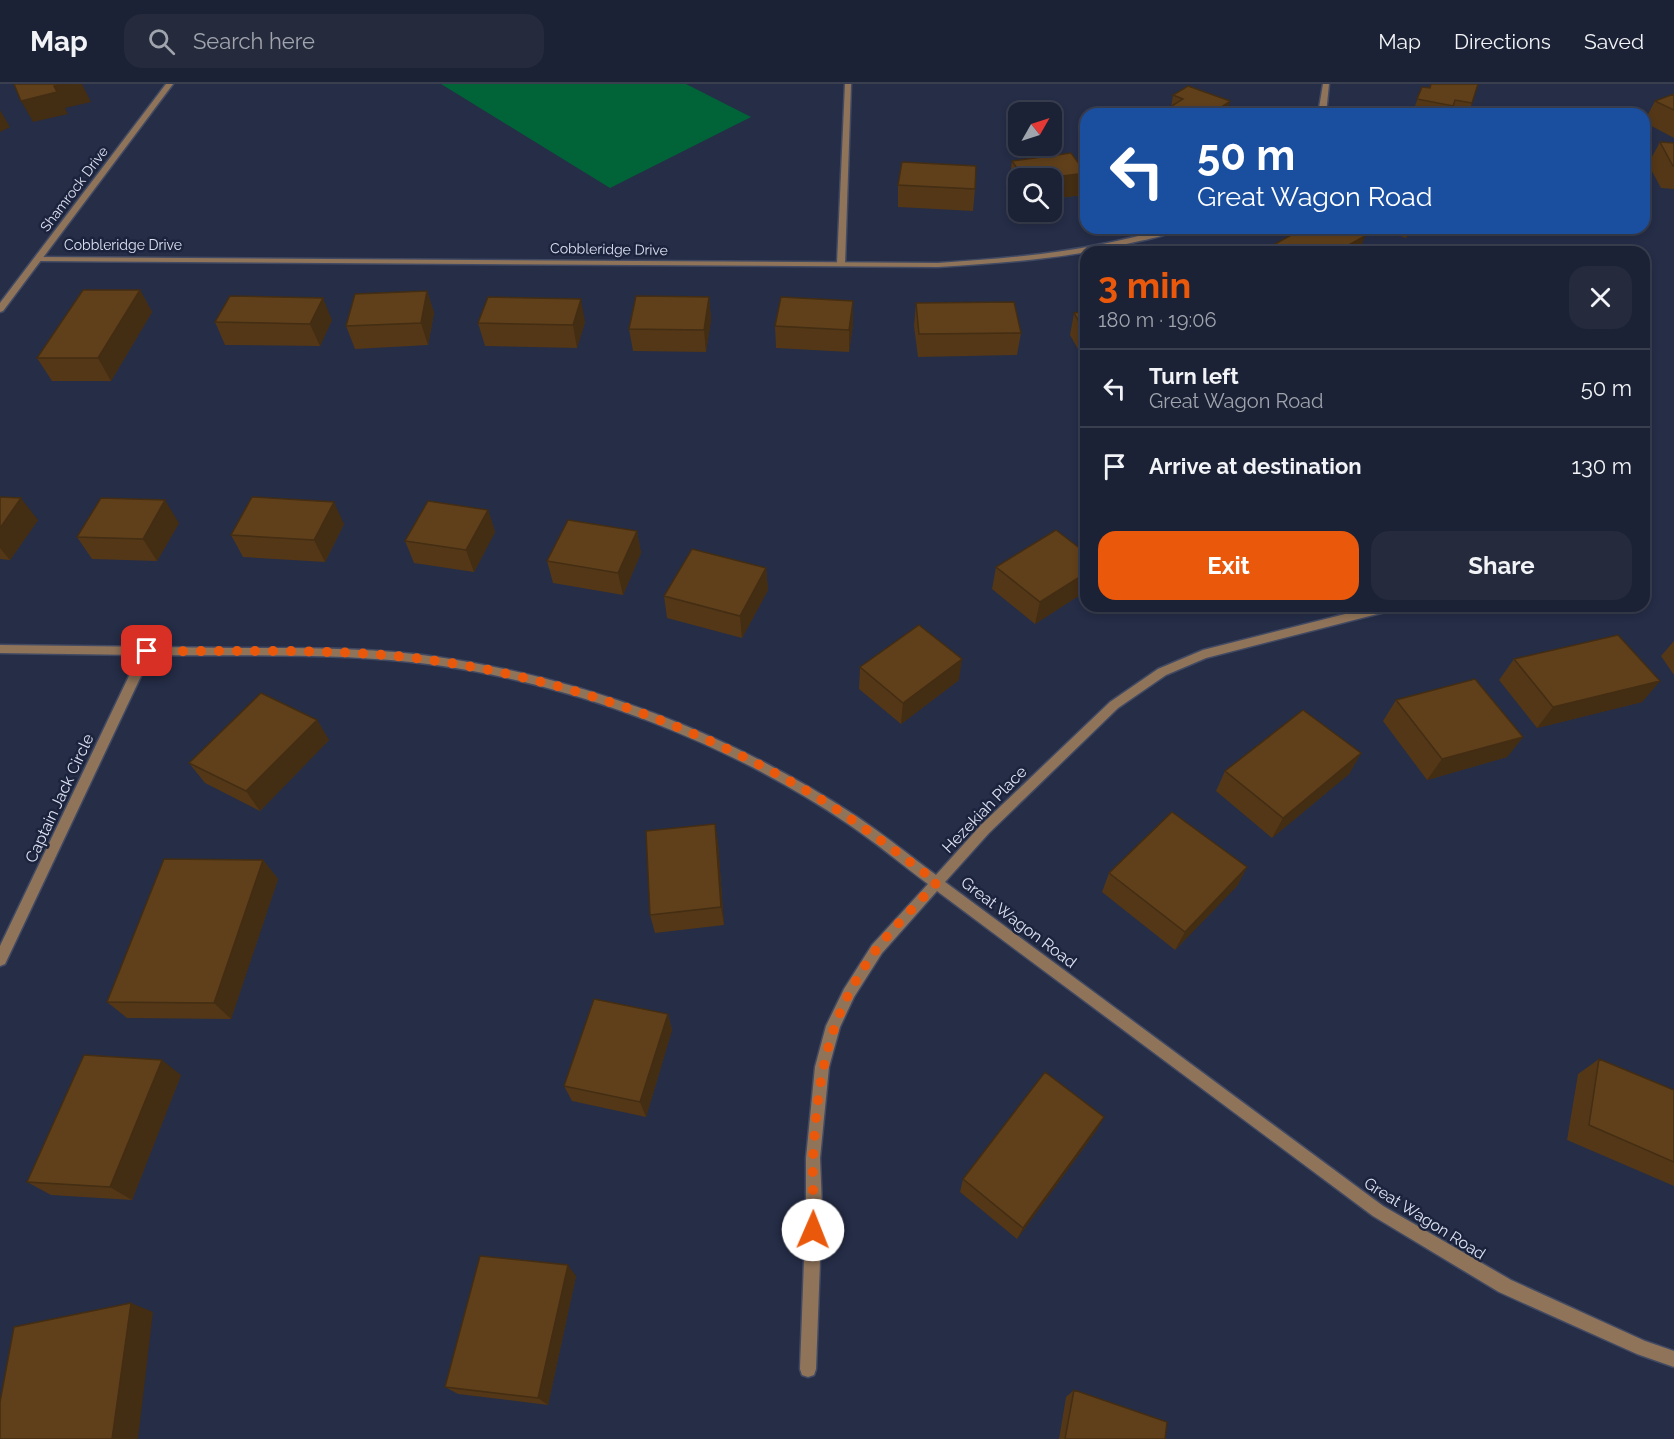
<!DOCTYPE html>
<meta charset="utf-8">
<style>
:root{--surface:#1c2235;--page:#252a3d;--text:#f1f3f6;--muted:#a0a4ad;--line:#3a3f50;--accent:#ea580c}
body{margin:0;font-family:Raleway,sans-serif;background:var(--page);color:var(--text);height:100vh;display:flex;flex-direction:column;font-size:22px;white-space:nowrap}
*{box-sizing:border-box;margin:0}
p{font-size:20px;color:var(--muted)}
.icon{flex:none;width:33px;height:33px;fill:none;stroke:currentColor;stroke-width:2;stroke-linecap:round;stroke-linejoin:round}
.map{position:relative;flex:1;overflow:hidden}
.panel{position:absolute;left:1080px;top:162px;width:570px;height:366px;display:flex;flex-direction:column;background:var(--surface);border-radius:18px;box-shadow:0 3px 9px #0003,0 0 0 2px var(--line)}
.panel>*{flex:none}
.guide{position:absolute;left:1080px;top:24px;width:570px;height:126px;border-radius:18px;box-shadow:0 3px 9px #0003,0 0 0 2px var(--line);background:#1a4fa0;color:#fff;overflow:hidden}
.needle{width:39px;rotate:51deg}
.fabs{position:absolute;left:1008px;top:18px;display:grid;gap:12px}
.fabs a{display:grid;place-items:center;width:54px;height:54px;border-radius:12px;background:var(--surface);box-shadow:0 3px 9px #0003,0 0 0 2px var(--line);font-size:30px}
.pin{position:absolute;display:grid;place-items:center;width:51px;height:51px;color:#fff;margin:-26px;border-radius:12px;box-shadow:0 3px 9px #0006}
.me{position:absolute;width:66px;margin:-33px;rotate:1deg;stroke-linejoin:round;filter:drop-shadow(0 0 4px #0008)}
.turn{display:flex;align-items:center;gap:21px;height:126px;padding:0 18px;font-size:27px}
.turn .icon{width:78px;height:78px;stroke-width:2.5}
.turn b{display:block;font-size:42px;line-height:51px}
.round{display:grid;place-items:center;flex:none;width:63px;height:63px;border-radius:18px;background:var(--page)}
.headline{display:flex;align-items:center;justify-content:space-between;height:102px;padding:0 18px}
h1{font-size:36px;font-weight:700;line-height:45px;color:var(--accent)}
.cta{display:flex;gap:12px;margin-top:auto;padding:12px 18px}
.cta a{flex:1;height:69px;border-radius:18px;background:var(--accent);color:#fff;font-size:24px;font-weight:700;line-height:69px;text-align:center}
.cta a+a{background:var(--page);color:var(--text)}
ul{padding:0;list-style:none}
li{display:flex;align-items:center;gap:18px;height:78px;padding:0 18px;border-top:2px solid var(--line)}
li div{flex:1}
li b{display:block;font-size:22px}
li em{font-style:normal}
header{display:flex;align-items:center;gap:36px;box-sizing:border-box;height:84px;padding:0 30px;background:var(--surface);border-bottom:2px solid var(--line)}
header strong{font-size:28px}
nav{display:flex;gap:33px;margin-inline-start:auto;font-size:21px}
.search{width:420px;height:54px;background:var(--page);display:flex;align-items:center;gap:15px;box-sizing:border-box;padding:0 21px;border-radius:18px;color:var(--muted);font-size:22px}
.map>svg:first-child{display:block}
.green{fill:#006438}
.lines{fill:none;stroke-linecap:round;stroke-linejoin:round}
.service-casing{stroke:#424a63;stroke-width:3}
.minor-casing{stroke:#424a63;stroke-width:3}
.tertiary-casing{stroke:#424a63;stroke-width:3}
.service{fill:#90745a;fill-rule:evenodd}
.minor{fill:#90745a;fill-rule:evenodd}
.tertiary{fill:#90745a;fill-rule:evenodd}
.wall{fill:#533717}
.shaded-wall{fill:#432d13}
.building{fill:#60401b;stroke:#432d13;stroke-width:1.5}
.route{stroke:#ea580c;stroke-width:10;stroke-dasharray:0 18}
.labels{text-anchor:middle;stroke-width:5;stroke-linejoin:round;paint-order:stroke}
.far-street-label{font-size:14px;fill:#dde3f4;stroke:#1c233c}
.street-label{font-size:16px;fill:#dde3f4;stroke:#1c233c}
</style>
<header>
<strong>Map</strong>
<div class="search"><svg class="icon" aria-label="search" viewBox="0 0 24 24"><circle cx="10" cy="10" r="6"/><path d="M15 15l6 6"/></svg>Search here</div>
<nav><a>Map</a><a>Directions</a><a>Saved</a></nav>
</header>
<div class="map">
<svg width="1674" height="1355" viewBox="0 0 1674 1355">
<rect width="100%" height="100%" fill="#252d47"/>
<!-- green -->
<path class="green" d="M441,0H686L751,33L610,104Z"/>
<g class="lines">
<!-- service casing -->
<g class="service-casing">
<path id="service" d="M845,0H851L845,180L841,182L837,180Z"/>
</g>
<!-- minor casing -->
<g class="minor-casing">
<path id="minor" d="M1323,0H1329L1326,30H1318Z
M1167,144H1179C1167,152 1149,155 1135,158C1071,174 1005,179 938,183L39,177L35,175L39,173L938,179C1016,174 1092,167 1167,144Z
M1377,522H1398L1393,526L1206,574L1166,591L1118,624L989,749L945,798L1383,1122L1511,1196L1645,1257L1674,1267V1283L1637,1270L1499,1208L1373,1132L937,807L882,869L854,913L840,943L829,983L820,1074L822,1123L816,1285L814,1291L808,1293L802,1291L800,1285L806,1123V1074L815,983L826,942L844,905L872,861L928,800C901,780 875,758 848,740C729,659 578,601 436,581C342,568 245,572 151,571L5,880L0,882V862L139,571L0,569V561C78,562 156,563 233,564C301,564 369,563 437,573C585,594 731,650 856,732C883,750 909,771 936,791L981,741L1110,618L1158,585L1203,566Z"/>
</g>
<!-- tertiary casing -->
<g class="tertiary-casing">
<path id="tertiary" d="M166,0H173L3,227L0,228V219Z"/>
</g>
<!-- service -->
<use href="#service" class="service"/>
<!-- minor -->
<use href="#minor" class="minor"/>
<!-- tertiary -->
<use href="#tertiary" class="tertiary"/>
</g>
<!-- wall -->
<path class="wall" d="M1431,0L1472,19L1468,30H1412L1422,3L1429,4Z
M1674,10V54L1644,38L1655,17Z
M1173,11L1227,30H1166L1167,25L1171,23Z
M1660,58L1674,59V105L1661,104L1648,80Z
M1071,69L1086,89L1082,111L1052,115V94H1018V113L1009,99L1012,77Z
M898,101L975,105L973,127L898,123Z
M1377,144H1414L1406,154Z
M1275,160L1359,168H1272Z
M140,206L152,228L111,297H52L37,274Z
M427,207L434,229L428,261L355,265L346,242Z
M709,213L711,236L706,268L633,267L629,245Z
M853,217V240L849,268L776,264L775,242Z
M916,219L1021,249L1017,271L918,273L914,242Z
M1086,227V271L1082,272L1070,251L1074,229Z
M332,236L320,262L225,261L215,238Z
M585,238L577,264L485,262L478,239Z
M0,413L38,436L10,476L0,475Z
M488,426L495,448L474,488L414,479L405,457Z
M179,439L157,477L92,475L77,453Z
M344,440L325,478L243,473L231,451Z
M637,447L641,469L623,511L553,499L547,477Z
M1086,469V507L1035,540L992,505L996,483Z
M766,484L768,506L742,554L667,534L664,512Z
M1674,557V591L1661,572Z
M1514,575L1660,597L1642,618L1537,644L1499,596Z
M860,583L959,596L901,640L859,605Z
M1396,616L1523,653L1507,673L1427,696L1383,637Z
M317,636L329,656L260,727L205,699L189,679Z
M1361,669L1349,690L1272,754L1216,707L1225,687Z
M715,740L718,759L724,841L655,849L650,831Z
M263,776L278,795L231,935L127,934L107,918Z
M1247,783L1237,802L1175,866L1102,808L1109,789Z
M668,930L672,946L646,1033L572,1017L564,1002Z
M1599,975L1674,1006V1102L1567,1056L1578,990Z
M181,991L132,1116L51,1111L27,1098Z
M1104,1033L1096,1047L1017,1155L960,1108L963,1095Z
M576,1192L548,1321L458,1310L445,1303Z
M1074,1306L1165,1355H1059L1066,1313Z"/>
<!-- shaded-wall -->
<path class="shaded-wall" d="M64,0H82L91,18L65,24L68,30L33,38L21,17L54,2Z
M1230,17L1227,30H1211Z
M0,26L10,43L0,48Z
M1086,89L1082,111L1052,115V94H1046Z
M1410,144H1414L1406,154Z
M1365,152L1359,168H1336Z
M140,206L152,228L111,297L98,274Z
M427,207L434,229L428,261L421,239Z
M709,213L711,236L706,268L704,246Z
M323,214L332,236L320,262L310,240Z
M581,215L585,238L577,264L573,241Z
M853,217V240L849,268V246Z
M1086,252V271L1082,272Z
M21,414L38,436L10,476L0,464V444Z
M165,416L179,439L157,477L143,455Z
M334,418L344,440L325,478L314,456Z
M488,426L495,448L474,488L466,466Z
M637,447L641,469L623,511L618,489Z
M766,484L768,506L742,554L740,532Z
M1086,489V507L1035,540L1040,518Z
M962,575L959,596L901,640L903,619Z
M1660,597L1642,618L1537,644L1553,623Z
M317,636L329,656L260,727L246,707Z
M1523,653L1507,673L1427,696L1442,675Z
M1361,669L1349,690L1272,754L1283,734Z
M715,740L718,759L724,841L721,823Z
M263,776L278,795L231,935L214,919Z
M1247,783L1237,802L1175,866L1185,848Z
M668,930L672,946L646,1033L640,1018Z
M162,976L181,991L132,1116L110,1103Z
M1104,1033L1096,1047L1017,1155L1023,1144Z
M568,1181L576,1192L548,1321L538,1314Z
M131,1219L153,1228L138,1355H112Z"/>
<!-- building -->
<path class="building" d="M14,0H64L54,2L57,8L21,17Z
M1431,0H1478L1472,19L1455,16L1453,22L1417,15L1422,3L1430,4Z
M1188,2L1230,17L1211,30H1179L1167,25L1183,15L1173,11Z
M1674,10V26L1655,17Z
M1660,58L1674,59V82H1673Z
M1071,69L1086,89L1046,94H1024L1012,77Z
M902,78L976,82L975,105L898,101Z
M1304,144H1349L1365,152L1336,168H1290L1275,160Z
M83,206H140L98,274H37Z
M427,207L421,239L346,242L355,210Z
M230,212L323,214L310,240L215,238Z
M636,212L709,213L704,246L629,245Z
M488,213L581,215L573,241L478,239Z
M781,213L853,217L849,246L775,242Z
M1014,218L1021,249L919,250L916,219Z
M1086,227V249L1074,229Z
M0,413L21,414L0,444Z
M252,413L334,418L314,456L231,451Z
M101,414L165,416L143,455L77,453Z
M428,417L488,426L466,466L405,457Z
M568,436L637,447L618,489L547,477Z
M1056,446L1086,469V489L1040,518L996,483Z
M692,465L766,484L740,532L664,512Z
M919,541L962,575L903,619L860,583Z
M1618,551L1660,597L1553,623L1514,575Z
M1475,595L1523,653L1442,675L1396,616Z
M261,609L317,636L246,707L189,679Z
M1303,626L1361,669L1283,734L1225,687Z
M1172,728L1247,783L1185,848L1109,789Z
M715,740L721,823L650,831L646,747Z
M164,775L263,776L214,919L107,918Z
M594,915L668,930L640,1018L564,1002Z
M84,971L162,976L110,1103L27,1098Z
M1599,975L1674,1006V1078L1589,1041Z
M1045,988L1104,1033L1023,1144L963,1095Z
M480,1172L568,1181L538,1314L445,1303Z
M131,1219L112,1355H0V1318L14,1243Z
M1074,1306L1167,1338L1165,1355H1065Z"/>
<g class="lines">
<!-- route -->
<path class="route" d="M147,567C243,568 342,563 437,577C567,596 694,641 807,707C853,734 895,767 937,798C917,821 894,842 876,866C827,933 818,992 813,1073C812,1097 814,1121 813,1146"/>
</g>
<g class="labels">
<!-- far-street labels -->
<g class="far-street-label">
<text transform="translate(74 105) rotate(-53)" y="5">Shamrock Drive</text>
<text x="123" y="166">Cobbleridge Drive</text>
<text transform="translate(609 165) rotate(1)" y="5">Cobbleridge Drive</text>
</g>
<!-- street labels -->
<g class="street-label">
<text transform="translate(59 714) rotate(-65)" y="6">Captain Jack Circle</text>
<text transform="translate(984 725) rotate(-46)" y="6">Hezekiah Place</text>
<text transform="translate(1019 838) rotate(37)" y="6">Great Wagon Road</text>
<text transform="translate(1425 1134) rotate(32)" y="6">Great Wagon Road</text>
</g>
</g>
</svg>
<div class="fabs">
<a><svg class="needle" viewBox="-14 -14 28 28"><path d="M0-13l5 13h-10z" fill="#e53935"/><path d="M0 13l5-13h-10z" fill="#a0a4ad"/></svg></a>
<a><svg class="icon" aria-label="search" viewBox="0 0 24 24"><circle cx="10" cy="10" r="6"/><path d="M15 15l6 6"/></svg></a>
</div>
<div class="pin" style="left:147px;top:567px;background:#d93025"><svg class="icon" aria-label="arrive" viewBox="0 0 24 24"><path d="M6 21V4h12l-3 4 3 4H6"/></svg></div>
<svg class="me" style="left:813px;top:1146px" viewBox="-20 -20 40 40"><circle r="19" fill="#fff"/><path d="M0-13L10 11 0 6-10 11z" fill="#ea580c"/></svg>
<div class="guide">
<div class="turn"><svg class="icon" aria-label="left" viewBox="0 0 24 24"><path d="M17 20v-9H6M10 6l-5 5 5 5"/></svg><div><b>50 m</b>Great Wagon Road</div></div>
</div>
<section class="panel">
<div class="headline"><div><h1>3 min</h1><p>180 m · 19:06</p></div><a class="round"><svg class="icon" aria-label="close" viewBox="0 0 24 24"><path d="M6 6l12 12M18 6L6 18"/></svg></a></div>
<ul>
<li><svg class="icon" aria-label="left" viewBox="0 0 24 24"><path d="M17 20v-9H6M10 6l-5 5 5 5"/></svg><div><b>Turn left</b><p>Great Wagon Road</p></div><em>50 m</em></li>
<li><svg class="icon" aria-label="arrive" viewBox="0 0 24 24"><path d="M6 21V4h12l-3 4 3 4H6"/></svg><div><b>Arrive at destination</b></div><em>130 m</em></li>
</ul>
<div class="cta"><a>Exit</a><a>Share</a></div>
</section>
</div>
